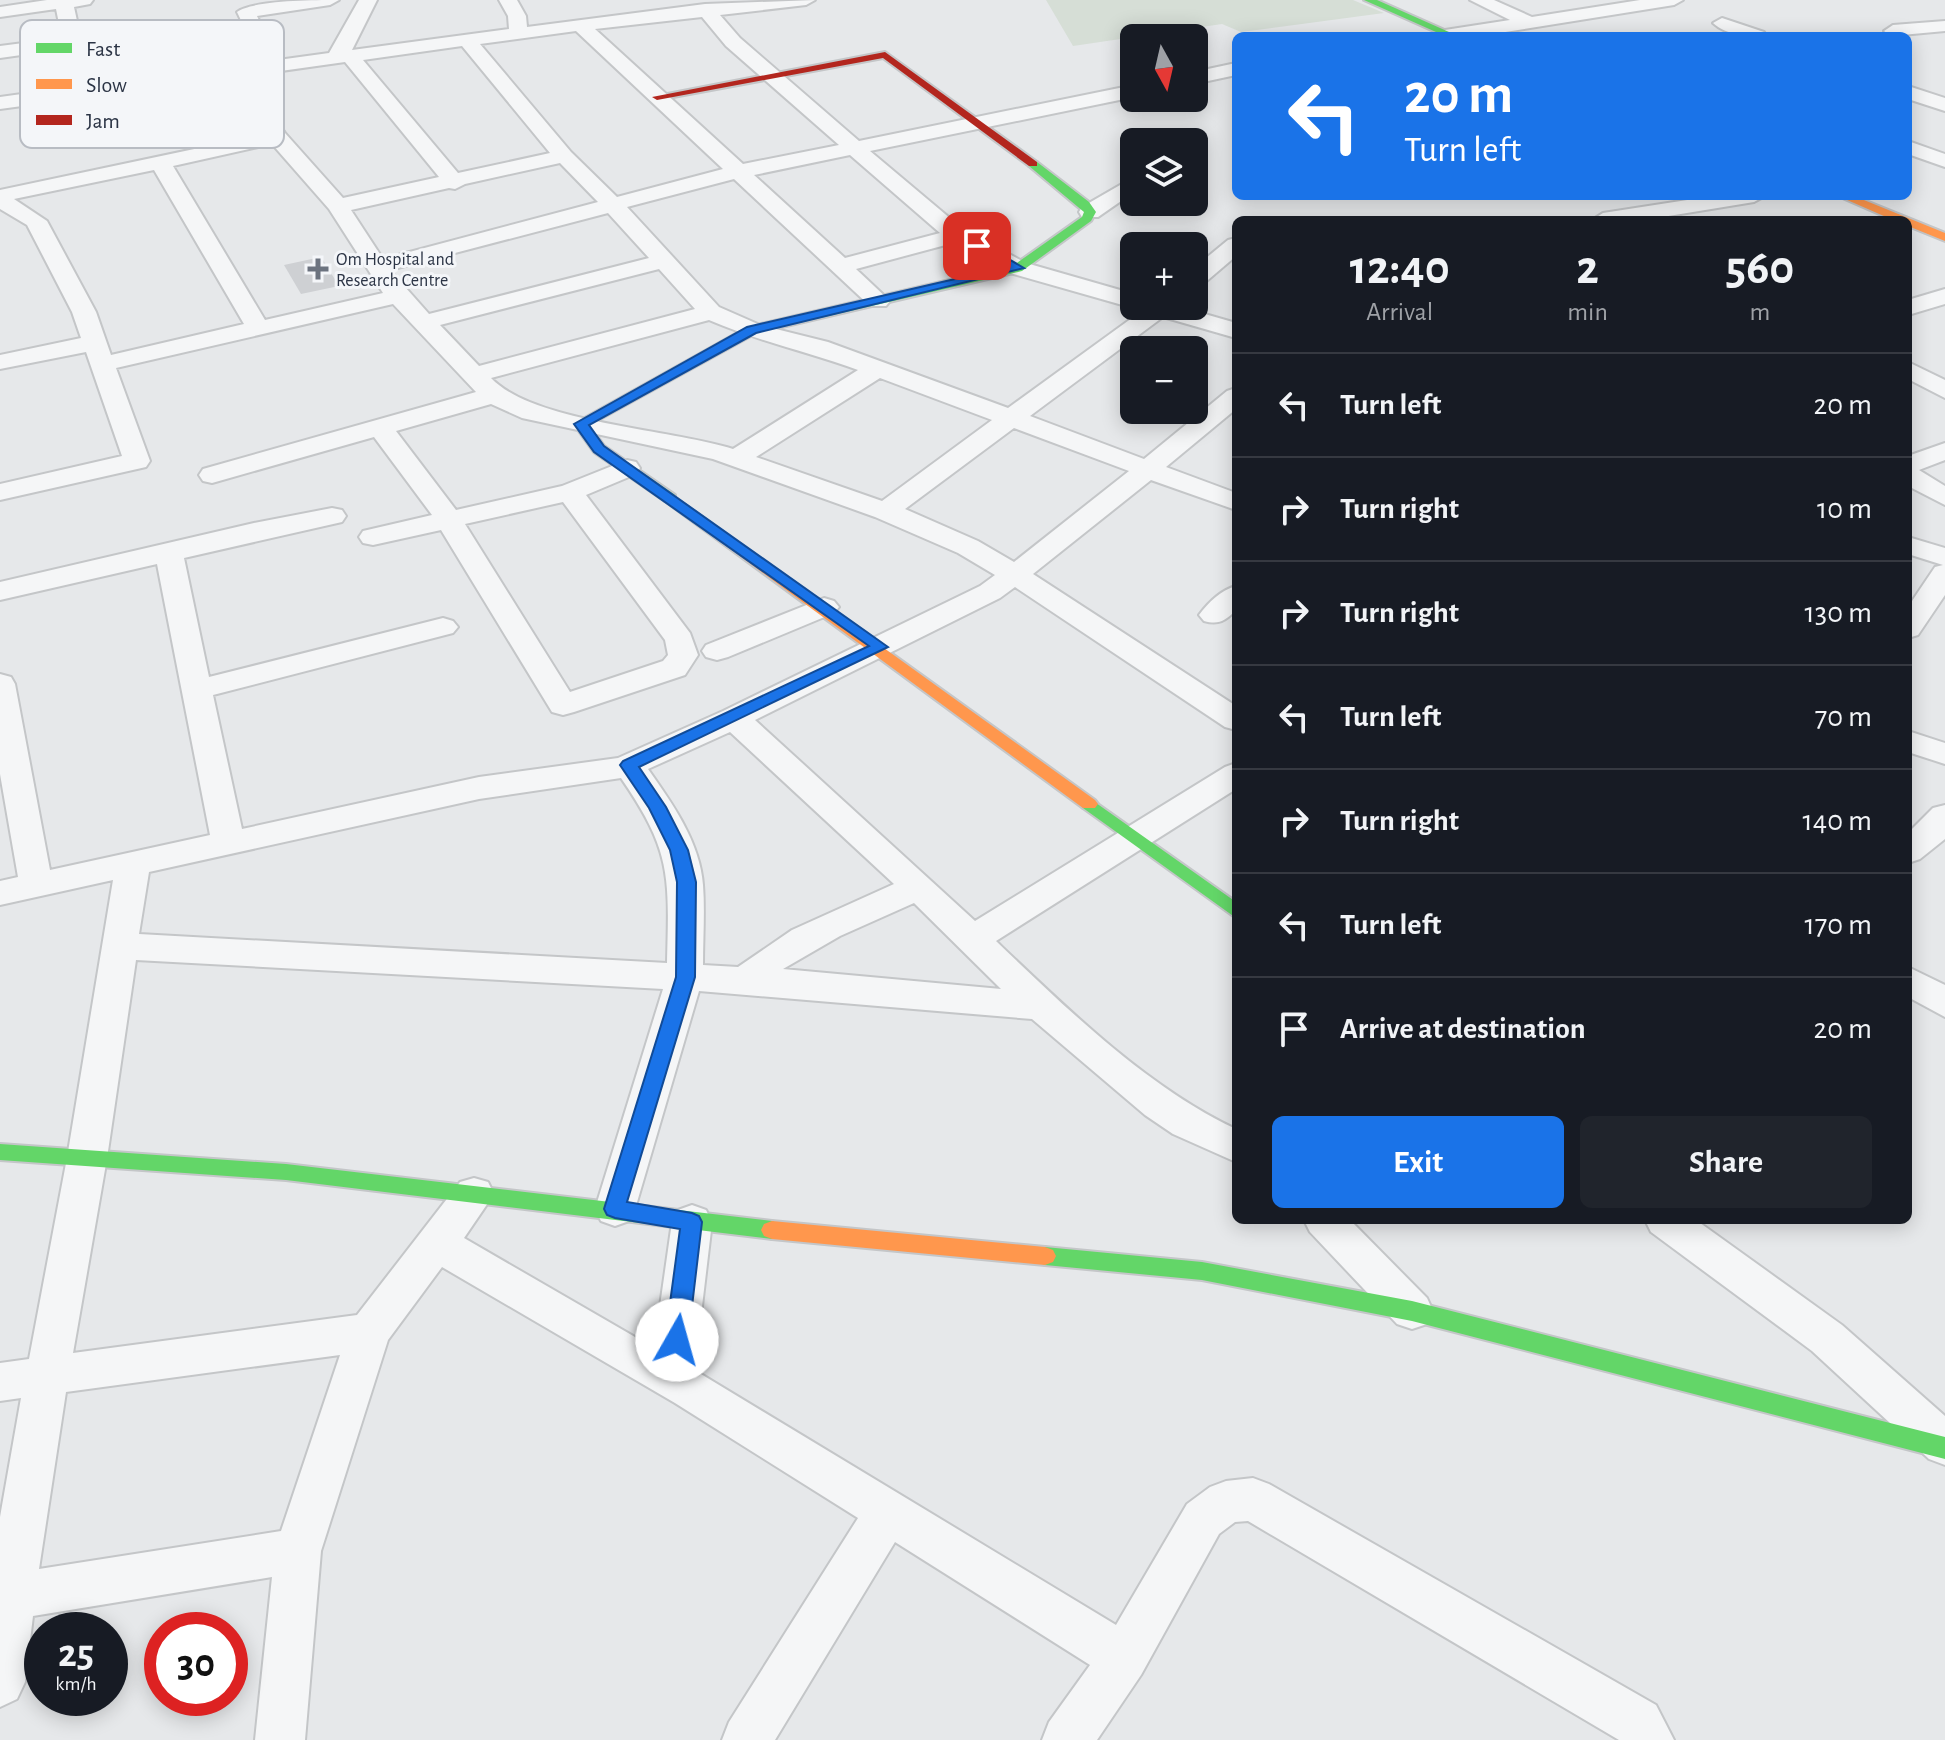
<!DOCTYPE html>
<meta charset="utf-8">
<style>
:root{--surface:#171b24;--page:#20242c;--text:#f1f3f6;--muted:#9ea1a6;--line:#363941;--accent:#1a73e8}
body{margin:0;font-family:"Alegreya Sans",sans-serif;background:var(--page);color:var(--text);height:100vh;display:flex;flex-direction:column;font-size:30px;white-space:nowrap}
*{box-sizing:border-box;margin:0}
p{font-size:26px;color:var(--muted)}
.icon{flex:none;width:44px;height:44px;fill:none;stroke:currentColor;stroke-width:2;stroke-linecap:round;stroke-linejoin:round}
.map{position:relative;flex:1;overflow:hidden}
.details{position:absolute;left:1232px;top:216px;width:680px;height:1008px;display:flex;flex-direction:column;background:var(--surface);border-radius:12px;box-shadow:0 4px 20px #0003}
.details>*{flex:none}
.hud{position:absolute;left:1232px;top:32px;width:680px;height:168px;border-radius:12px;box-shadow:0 4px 20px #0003;background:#1a73e8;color:#fff;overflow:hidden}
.needle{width:52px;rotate:172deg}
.fabs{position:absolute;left:1120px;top:24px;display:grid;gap:16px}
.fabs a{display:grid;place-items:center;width:88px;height:88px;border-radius:12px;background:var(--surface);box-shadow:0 4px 20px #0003;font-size:40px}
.speed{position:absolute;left:24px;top:1612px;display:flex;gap:16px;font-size:40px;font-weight:700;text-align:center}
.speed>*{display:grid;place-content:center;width:104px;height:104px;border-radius:50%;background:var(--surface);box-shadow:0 4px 20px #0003;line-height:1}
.speed small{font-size:20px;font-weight:400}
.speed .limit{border:12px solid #d22;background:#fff;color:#111}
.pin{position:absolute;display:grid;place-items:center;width:68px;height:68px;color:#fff;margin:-34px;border-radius:16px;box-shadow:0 4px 12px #0006}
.me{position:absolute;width:88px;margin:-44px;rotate:7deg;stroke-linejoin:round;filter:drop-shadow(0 0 6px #0008)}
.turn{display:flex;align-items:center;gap:28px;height:168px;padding:0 40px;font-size:36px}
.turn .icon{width:104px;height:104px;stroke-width:2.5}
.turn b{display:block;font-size:56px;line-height:68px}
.eta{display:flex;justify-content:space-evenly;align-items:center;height:136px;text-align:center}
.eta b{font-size:48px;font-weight:700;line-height:56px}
.action{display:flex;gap:16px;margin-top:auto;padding:16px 40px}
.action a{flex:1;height:92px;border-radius:12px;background:var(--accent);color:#fff;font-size:32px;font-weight:700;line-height:92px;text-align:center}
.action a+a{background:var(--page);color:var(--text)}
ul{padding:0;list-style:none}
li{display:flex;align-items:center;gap:24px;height:104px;padding:0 40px;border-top:2px solid var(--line)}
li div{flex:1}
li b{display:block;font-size:30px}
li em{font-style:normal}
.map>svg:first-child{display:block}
.green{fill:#d6ded6}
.building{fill:#ced0d3}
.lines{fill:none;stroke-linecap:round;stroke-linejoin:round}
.street-casing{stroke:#c4c6c8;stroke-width:4}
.fast-casing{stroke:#c4c6c8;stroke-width:4}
.slow-casing{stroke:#c4c6c8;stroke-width:4}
.jam-casing{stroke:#c4c6c8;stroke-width:4}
.street{fill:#f5f6f7;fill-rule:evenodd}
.fast{fill:#63d668;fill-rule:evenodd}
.slow{fill:#ff974d;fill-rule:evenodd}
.jam{fill:#b3261e;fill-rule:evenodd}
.route{fill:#1a73e8;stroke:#114b97;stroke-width:2}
.poi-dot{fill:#6c737f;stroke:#f4f6f9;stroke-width:3}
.labels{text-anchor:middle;stroke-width:6;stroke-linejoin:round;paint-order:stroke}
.far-poi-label{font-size:18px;fill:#2b3445;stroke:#f4f6f9;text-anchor:start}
.key{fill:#f4f6f9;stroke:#b8bcc3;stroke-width:2}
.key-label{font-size:22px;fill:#2b3445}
</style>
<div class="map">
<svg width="1945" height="1740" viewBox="0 0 1945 1740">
<rect width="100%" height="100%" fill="#e6e8ea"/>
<!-- green -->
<path class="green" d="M1046,0H1353L1384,13L1241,32L1222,24L1073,46Z"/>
<!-- building -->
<path class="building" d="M321,257L339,286L301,294L284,265Z"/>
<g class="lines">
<!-- street casing -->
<g class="street-casing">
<path id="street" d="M47,0H93L90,4L74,7L91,85L261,62L237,12C253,0 316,0 339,0L330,5L257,16L278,60L329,53L359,0H377L352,50L509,29L508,16L499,0H517L526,16L527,27L705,4L815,0L806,5L720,15L740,38L859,141L1134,85V97L870,151L964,230L1026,263L1134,294V306H1177L1236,323V338L1163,317L1030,416L1144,459L1227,391L1236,388V409L1166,467L1236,493V510L1151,480L1033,574L1236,706V730L1225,727L1015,587L1000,598L755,720L975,921L1225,767L1236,763V789L996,941C1066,1008 1148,1088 1236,1129V1162L1173,1134L1145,1115L1032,1019L699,991L635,1209L629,1221L615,1226L601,1221L595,1209L663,989L136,960L107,1158L73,1353L357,1315L460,1182L474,1178L488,1182L494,1194L464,1238L654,1348L672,1222L678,1210L692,1205L706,1210L712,1222L698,1340L691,1368L1116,1625L1187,1504L1210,1487L1226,1481L1253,1478L1269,1484L1656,1705L1674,1740H1619L1248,1521L1235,1522L1219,1534L1141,1675L1097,1740H1042L1049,1722L1090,1665L895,1542L775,1740H722L729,1722L858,1518L675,1403L442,1267L388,1340L321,1551L305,1740H255L272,1577L33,1616L25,1682L17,1699L0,1707V1517L21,1398L0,1401V1363L29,1359L67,1158L113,880L0,905V881L18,877L0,774V674L11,677L15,684L50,870L210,835L157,564L0,600V582L254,523L332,508L342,510L346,516L342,522L184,558L209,677L443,618L453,621L458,627L453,633L213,695L242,829L479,777L618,758L723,711L980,586L995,575L958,553L875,517L713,459L522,418L491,404L396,431L456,510L562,486L627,460L636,462L640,468L636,474L586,495L690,633L698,655L685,675L574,712L563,715L552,712L441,530L373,545L363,543L359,537L363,531L432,515L374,437L212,483L203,481L199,475L203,469L476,392L393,304L116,368L150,461L146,467L0,500V484L122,456L86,352L0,369V355L81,338L72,312L27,225L0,209V190L265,134L229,78L0,109V97L72,87L64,49L0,58V46L62,38L56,9L0,17V7ZM702,17L726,46L839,145L743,164L595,29ZM576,31L723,169L617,197L571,152L480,44ZM462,46L550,153L458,173L363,60ZM345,62L439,177L343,198L285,133L246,76ZM272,144L329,209L383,293L265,320L173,166ZM850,155L940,233L845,258L754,175ZM560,163L598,202L383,259L351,210L449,188L455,189L465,184ZM154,170L244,324L111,355L96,312L47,221L14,199ZM734,179L870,306H886L890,301L856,269L953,243L1010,273L1126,306H1141L1143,310L1008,408L828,342L760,325L719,307L627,207ZM608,213L649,258L429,314L390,270ZM659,269L695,309L479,366L440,325ZM709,320C757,341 809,352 858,370L733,449C670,429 534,423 491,378ZM880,378L992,420L882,501L756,457ZM1014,428L1129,471L1014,562L978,541L905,509ZM563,502L665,640L668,655L663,661L570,692L465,524ZM730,732L894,884L792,930L738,967L703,965C703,938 705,911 703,885C700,842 672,803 648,769ZM621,778C672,852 669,876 667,963L139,934L149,872L479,799ZM914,903L1001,989L783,969L840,936ZM340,1355L281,1531L39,1569L66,1392Z
M1470,0H1494L1532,17L1640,0H1683L1674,5L1480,36H1436L1445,30L1510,20Z
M1722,18L1764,32L1766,36C1748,36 1727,36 1713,23Z
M1945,21V31L1891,36L1884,31L1893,25Z
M1236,63V75L1194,84V72Z
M1908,86L1945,98V111L1908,99Z
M1908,141L1945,154V167L1908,154Z
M1134,177V192L1098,217H1082L1079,212L1082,207Z
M1713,196H1765L1754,202L1644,220H1592L1603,213Z
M1236,238V256L1202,285L1194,287V268L1228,240Z
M1945,289V304L1908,315V300Z
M1908,362L1945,380V398L1908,379Z
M1945,443V460L1919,470L1945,486V505L1908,486V456Z
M1908,537L1945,548V595L1918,635L1908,638V607L1935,567L1943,565L1908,554Z
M1236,586V610C1225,621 1219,625 1204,621L1199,615C1208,603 1221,590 1236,586Z
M824,598L834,601L839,607L834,613L728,657L717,660L706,657L702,651L706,645Z
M1908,731L1945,743V764L1908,752Z
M1945,805V839L1920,859L1908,863V833L1933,808Z
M1908,967L1945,985V1017L1908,997Z
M1304,1220H1350L1427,1298L1433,1311L1427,1324L1412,1329L1397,1324L1310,1232Z
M1645,1220H1696L1842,1325L1945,1416V1465L1929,1459L1812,1351L1651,1232Z"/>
</g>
<!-- fast casing -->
<g class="fast-casing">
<path id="fast" d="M1364,0H1377L1458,36H1445Z
M1029,162H1037L1089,202L1096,212L1091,221L1022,271L756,333L589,425L604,446L675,495V501H665L594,452L574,424L748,327L1014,265L1082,217L1084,212L1029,166Z
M1089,798L1236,902V918L1083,808L1080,804L1083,800Z
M0,1144L286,1164L772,1221L780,1224L783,1230L780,1236L772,1239L286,1180L0,1160Z
M1045,1247L1202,1262L1412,1301L1945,1437V1459L1412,1321L1202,1280L1045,1265L1037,1262L1034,1256L1037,1250Z"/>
</g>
<!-- slow casing -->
<g class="slow-casing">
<path id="slow" d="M1838,196H1854L1945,233V241L1908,226V220H1893Z
M670,494L1095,800L1098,804L1095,808H1083L665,501V495Z
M772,1221L1045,1247L1053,1250L1056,1256L1053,1262L1045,1265L772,1239L764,1236L761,1230L764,1224Z"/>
</g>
<!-- jam casing -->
<g class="jam-casing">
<path id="jam" d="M885,52L1037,162V166H1029L883,58L657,100L652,97Z"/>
</g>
<!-- street -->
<use href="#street" class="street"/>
<!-- fast -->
<use href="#fast" class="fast"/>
<!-- slow -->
<use href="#slow" class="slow"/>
<!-- jam -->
<use href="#jam" class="jam"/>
</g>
<!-- route -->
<path class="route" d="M973,243H981L1024,268L756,333L589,425L604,446L888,647L639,767L666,807L688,850L696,882L695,977L627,1202L692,1213L699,1216L702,1222L688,1340L685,1347L677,1350L669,1347L665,1340L680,1229L615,1218L607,1215L604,1209L676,977L677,882L670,850L649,808L620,765L623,761L869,646L594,452L574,424L747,327L1007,267L973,248Z"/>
<!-- markers -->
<path class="poi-dot" d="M314 257h8v8h8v8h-8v8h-8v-8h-8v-8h8z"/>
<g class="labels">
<!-- far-poi labels -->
<g class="far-poi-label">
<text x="336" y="265">Om Hospital and<tspan x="336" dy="21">Research Centre</tspan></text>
</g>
</g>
<!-- legend -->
<rect x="20" y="20" width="264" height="128" rx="12" class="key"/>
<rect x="36" y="43" width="36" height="10" fill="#63d668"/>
<rect x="36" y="79" width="36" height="10" fill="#ff974d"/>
<rect x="36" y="115" width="36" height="10" fill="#b3261e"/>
<g class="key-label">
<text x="86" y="56">Fast</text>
<text x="86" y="92">Slow</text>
<text x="86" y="128">Jam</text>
</g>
</svg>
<div class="fabs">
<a><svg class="needle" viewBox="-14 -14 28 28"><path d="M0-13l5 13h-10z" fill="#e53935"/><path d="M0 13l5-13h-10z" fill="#9ea1a6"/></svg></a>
<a><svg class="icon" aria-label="layers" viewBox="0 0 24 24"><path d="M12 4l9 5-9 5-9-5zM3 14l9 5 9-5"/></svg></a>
<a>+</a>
<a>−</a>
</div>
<div class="speed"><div>25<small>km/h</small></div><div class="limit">30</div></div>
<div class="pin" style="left:977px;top:246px;background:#d93025"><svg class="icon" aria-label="arrive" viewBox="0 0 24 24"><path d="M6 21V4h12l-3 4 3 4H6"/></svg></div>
<svg class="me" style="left:677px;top:1340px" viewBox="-20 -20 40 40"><circle r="19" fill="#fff"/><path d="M0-13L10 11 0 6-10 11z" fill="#1a73e8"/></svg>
<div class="hud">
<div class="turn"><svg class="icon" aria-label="left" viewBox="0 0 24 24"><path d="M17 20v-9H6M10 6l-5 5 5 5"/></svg><div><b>20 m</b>Turn left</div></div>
</div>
<section class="details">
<div class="eta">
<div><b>12:40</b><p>Arrival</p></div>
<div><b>2</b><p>min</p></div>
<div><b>560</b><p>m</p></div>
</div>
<ul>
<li><svg class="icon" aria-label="left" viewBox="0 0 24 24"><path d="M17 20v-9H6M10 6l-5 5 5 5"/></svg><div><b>Turn left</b></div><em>20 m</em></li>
<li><svg class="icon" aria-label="right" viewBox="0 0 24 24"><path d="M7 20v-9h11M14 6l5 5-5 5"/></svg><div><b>Turn right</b></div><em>10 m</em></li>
<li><svg class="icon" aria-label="right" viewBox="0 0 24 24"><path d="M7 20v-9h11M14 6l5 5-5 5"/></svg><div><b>Turn right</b></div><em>130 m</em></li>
<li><svg class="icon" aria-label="left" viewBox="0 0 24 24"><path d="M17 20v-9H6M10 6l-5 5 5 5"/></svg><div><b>Turn left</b></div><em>70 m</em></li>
<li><svg class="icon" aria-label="right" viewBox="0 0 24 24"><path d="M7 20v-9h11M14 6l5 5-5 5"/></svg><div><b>Turn right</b></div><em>140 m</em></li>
<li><svg class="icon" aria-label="left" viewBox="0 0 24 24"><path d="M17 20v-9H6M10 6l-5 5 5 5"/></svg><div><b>Turn left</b></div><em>170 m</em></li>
<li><svg class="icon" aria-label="arrive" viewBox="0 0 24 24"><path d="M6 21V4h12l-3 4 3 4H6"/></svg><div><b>Arrive at destination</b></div><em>20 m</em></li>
</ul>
<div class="action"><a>Exit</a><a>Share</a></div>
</section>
</div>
